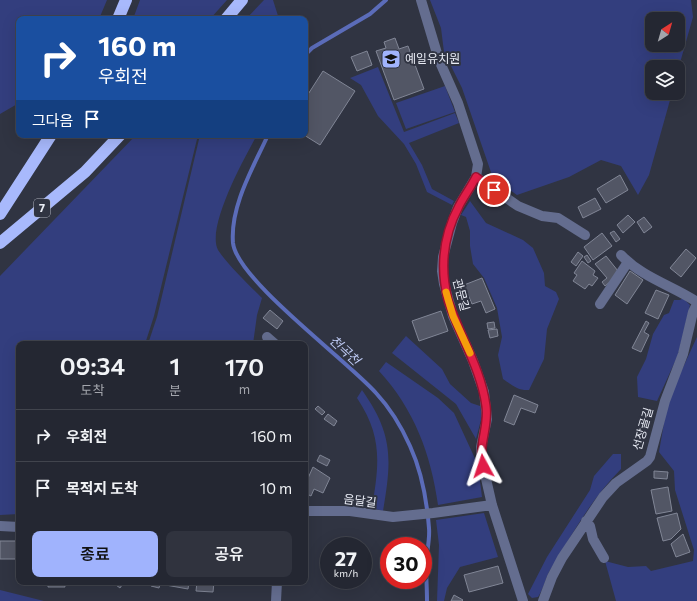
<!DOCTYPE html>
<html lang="ko">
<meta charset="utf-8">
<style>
:root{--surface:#242732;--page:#30333e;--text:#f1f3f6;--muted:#a3a5ac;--line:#41444d;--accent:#a0b3fd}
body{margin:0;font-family:Commissioner,"Noto Sans KR",sans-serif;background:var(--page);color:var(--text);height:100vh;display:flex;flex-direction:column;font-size:15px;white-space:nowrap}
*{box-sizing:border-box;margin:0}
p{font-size:13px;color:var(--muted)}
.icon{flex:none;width:22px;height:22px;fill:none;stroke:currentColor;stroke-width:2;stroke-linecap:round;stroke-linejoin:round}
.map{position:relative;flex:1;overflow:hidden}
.side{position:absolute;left:16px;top:341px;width:292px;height:244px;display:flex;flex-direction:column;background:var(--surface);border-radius:8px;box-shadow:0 4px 16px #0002,0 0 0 1px var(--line)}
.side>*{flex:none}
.banner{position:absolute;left:16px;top:16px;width:292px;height:122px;border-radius:8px;box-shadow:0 4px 16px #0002,0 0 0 1px var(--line);background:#1a4fa0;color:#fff;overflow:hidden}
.needle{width:26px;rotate:37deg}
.controls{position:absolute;left:645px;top:12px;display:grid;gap:8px}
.controls a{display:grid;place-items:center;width:40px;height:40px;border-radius:8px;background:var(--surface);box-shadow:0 4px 16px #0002,0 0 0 1px var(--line);font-size:20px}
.speed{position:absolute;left:320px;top:537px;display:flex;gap:8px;font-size:20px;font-weight:700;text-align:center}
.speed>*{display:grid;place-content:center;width:52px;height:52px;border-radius:50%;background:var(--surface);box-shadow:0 4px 16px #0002,0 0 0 1px var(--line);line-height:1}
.speed small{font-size:10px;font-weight:400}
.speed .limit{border:6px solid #d22;background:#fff;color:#111}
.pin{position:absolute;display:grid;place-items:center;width:34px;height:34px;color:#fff;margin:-17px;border:2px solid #fff;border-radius:50%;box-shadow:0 1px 4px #0007}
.me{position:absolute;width:44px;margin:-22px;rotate:355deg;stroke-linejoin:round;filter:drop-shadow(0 0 3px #0008)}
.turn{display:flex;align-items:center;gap:14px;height:84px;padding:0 16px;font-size:18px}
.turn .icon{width:52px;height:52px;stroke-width:2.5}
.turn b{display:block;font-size:28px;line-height:34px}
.then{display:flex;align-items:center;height:38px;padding:0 16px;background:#0003;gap:8px;font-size:15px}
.eta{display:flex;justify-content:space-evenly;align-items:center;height:68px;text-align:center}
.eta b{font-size:24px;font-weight:600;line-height:28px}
.primary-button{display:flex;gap:8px;margin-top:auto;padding:8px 16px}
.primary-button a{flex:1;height:46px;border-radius:8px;background:var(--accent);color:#111;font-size:16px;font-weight:600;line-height:46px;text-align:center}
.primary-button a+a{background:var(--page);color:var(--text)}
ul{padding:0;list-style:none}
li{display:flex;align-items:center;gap:12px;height:52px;padding:0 16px;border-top:1px solid var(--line)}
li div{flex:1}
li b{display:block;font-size:15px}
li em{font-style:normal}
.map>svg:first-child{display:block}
.green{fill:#333e7e;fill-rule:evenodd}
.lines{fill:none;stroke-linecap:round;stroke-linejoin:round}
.stream{stroke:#5b6cb9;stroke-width:4}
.building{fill:#525665;stroke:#818696}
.minor{stroke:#646d8f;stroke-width:10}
.highway{stroke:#a8b9fc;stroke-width:12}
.route-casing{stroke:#92132f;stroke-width:10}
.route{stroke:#e11d48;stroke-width:7}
.slow{stroke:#f59e0b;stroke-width:7}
.labels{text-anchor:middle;stroke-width:4;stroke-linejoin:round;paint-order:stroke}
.shield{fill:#303442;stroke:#b2b5bf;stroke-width:1}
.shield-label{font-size:11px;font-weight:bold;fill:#e9ecf5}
.poi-label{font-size:12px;fill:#e9ecf5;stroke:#303442;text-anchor:start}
.street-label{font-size:12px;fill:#e9ecf5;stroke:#303442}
.water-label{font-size:13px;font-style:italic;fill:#bcc8f2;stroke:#303442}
</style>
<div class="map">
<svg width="697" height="601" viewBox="0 0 697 601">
<rect width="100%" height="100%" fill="#303442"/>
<!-- green -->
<path class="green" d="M0,0H107L99,19H19V103L0,114Z
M140,0H227L210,19H133Z
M264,0H273L279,19H246Z
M430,0H691L693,17L678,70V67H652V93H672L649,175L638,195L621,166L601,160L569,177L517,195L493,178L462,88L444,52L441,28ZM652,19H678V45H652Z
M378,67L404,132L455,113L459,123L409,143L422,165L432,189L454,201L452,205L427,192L416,164L404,144L378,116L361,85L350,78Z
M445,86L455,112L406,129L396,103Z
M136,135H198L154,316L145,344H19V514L0,515V276Z
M200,135H257C245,157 206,227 218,250C226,263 250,286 262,298L257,315L253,344H148L157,317Z
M470,201L486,223L523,240L533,248L544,273L545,286L556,292L559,299L547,329L544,359L529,390C519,391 512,385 503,379L498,355L502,337L497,308L484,278L473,264L470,246V231L466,217L461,215Z
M683,298L690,305L678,355L657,401L638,397L637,377L646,359L653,334L664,315L669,313L674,300H680Z
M406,336L442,369L450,384L471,403L480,406L482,416L476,439L456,404L392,353Z
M697,337V601H616L605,561L628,567L646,566L651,571L693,561L694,550L675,490L674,471L659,452L666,411L674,387Z
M386,362L438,398L454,413L478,465L482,497L438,505C431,454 414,409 379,371Z
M362,390C393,434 392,459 383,511L372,508C379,464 383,437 357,398Z
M613,454H621V469C591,499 571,536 549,572C545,580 543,590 538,597L532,598L528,594L547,557L590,490L594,476Z
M484,513L498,557L460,567L447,588L444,601H437L439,545L436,520Z
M0,590L44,601H0Z"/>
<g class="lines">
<!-- stream -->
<path class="stream" d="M305,55L312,48L370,14L386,0
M268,135C253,168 230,206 233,243C237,280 348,361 376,393C390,408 402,428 410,446C421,470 427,502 429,528C430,539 427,551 426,562C426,575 427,588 427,601"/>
</g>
<!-- building -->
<path class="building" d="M395,38L399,49L408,46L424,89L394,100L376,51L386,48L384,42Z
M367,51L372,65L357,71L351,57Z
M323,71L355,91L320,145L304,135L305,99Z
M620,175L628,190L606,203L597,189Z
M595,198L601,209L583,218L578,207Z
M628,215L635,222L623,233L617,225Z
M644,217L652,227L644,233L637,222Z
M614,231L620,239L616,242L610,233Z
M602,233L612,246L593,260L584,247Z
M686,249L696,258L681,277L670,268Z
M578,252L583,256L576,266L571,262Z
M587,255L591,261L588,263L584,257Z
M606,256L618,271L611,281L605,286L602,282L607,278L595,264Z
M582,261L595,271L593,275L598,278L592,286L589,284L585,289L573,281L577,275L574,273Z
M630,271L643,280L627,304L615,295Z
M482,278L495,309L486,313L481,301L472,304L464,285Z
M656,290L669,295L658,319L645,313Z
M270,310L283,321L277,329L263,318Z
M441,311L448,331L419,341L412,321Z
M646,321L649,323L644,332L649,335L641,352L632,348Z
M494,322L495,328L488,329L487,323Z
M497,329L498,336L490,338L488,330Z
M514,395L538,405L535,413L521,408L514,425L504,421Z
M318,406L325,412L322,415L315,409Z
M328,414L337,421L334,426L324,419Z
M320,455L330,460L327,466L317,461Z
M313,467L330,478L323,493L314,489L311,496L305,493V485Z
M654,471L668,472L667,479L654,478Z
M668,487L672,511L656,514L651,490Z
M677,513L681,529L671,539L663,541L657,518Z
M683,534L690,552L676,557L671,544Z
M0,541H19V559H0Z
M498,566L503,583L469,592L464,575Z
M48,582H64L65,587H48Z
M112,582H124L120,588Z
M152,582H189L188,589L160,584L159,588L151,586Z
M197,582H214L213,592L196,591Z
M454,595L463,600L462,601H451Z"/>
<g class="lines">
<!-- minor -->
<path class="minor" d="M421,0L439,60L458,103L478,164L476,177L458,207L452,223L443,257L442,271L444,284L453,316L473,361L484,392L487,419L481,447V457L492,505L523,601
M476,177L518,206L542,216L558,218L585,235
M621,255C643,278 671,285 697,302
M600,304L628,262
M267,337L275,344
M305,511H350L393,517L433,513L492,505
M586,521L590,526L593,539L604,558
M0,526L19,527
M276,601L277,582
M543,601L552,577L562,558L603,497L616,483L647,461L650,457L665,401L683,354L693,312L697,304"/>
<!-- highway -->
<path class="highway" d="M118,19L126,0
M226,19L242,0
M0,214L51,135
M0,243L85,172L120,135"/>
</g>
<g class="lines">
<!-- route casing -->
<g class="route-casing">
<path id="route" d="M483,466C478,443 489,428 486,406C481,368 459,335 448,300C440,268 443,236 459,206C464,196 471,187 476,177L494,190"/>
</g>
<!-- route -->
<use href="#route" class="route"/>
<!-- slow -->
<path class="slow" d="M446,292L453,316L470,353"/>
</g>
<!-- icons -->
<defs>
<g id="school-square" transform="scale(1)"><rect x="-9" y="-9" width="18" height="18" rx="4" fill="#a0b3fd" stroke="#303442"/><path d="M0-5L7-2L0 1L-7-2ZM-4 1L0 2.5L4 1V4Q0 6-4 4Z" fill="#111"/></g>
</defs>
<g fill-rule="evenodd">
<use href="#school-square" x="391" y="59"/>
</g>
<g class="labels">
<!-- shield labels -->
<rect class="shield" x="34" y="199" width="16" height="18" rx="3"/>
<g class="shield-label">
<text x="42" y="212">7</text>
</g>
<!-- poi labels -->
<g class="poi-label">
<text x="405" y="63">예일유치원</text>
</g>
<!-- street labels -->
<g class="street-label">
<text transform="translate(461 295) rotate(75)" y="4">관문길</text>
<text transform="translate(643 429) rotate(-74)" y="4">선장골길</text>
<text transform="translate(360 501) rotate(7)" y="4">음달길</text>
</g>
<!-- water labels -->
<g class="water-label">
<text transform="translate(345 350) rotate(43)" y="5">천곡천</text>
</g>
</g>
</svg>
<div class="controls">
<a><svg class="needle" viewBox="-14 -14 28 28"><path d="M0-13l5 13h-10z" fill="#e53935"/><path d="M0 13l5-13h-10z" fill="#a3a5ac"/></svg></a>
<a><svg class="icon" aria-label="layers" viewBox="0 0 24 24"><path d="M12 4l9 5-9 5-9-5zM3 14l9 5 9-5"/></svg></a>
</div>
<div class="speed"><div>27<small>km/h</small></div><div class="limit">30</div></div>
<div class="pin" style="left:494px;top:190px;background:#d93025"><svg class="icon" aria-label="arrive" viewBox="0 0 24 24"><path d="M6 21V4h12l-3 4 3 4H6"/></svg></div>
<svg class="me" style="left:483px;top:466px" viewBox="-20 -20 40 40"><path d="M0-17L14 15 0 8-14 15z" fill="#e11d48" stroke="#fff" stroke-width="4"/></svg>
<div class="banner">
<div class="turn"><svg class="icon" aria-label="right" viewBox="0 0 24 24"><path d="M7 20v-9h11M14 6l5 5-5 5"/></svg><div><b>160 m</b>우회전</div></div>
<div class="then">그다음<svg class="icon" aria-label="arrive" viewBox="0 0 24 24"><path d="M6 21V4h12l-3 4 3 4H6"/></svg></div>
</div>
<section class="side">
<div class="eta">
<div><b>09:34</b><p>도착</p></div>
<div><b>1</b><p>분</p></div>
<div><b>170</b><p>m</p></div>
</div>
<ul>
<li><svg class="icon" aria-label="right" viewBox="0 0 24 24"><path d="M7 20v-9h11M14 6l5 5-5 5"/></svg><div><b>우회전</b></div><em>160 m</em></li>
<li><svg class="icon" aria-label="arrive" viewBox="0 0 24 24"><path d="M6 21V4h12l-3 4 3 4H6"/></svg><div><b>목적지 도착</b></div><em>10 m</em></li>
</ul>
<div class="primary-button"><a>종료</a><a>공유</a></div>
</section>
</div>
